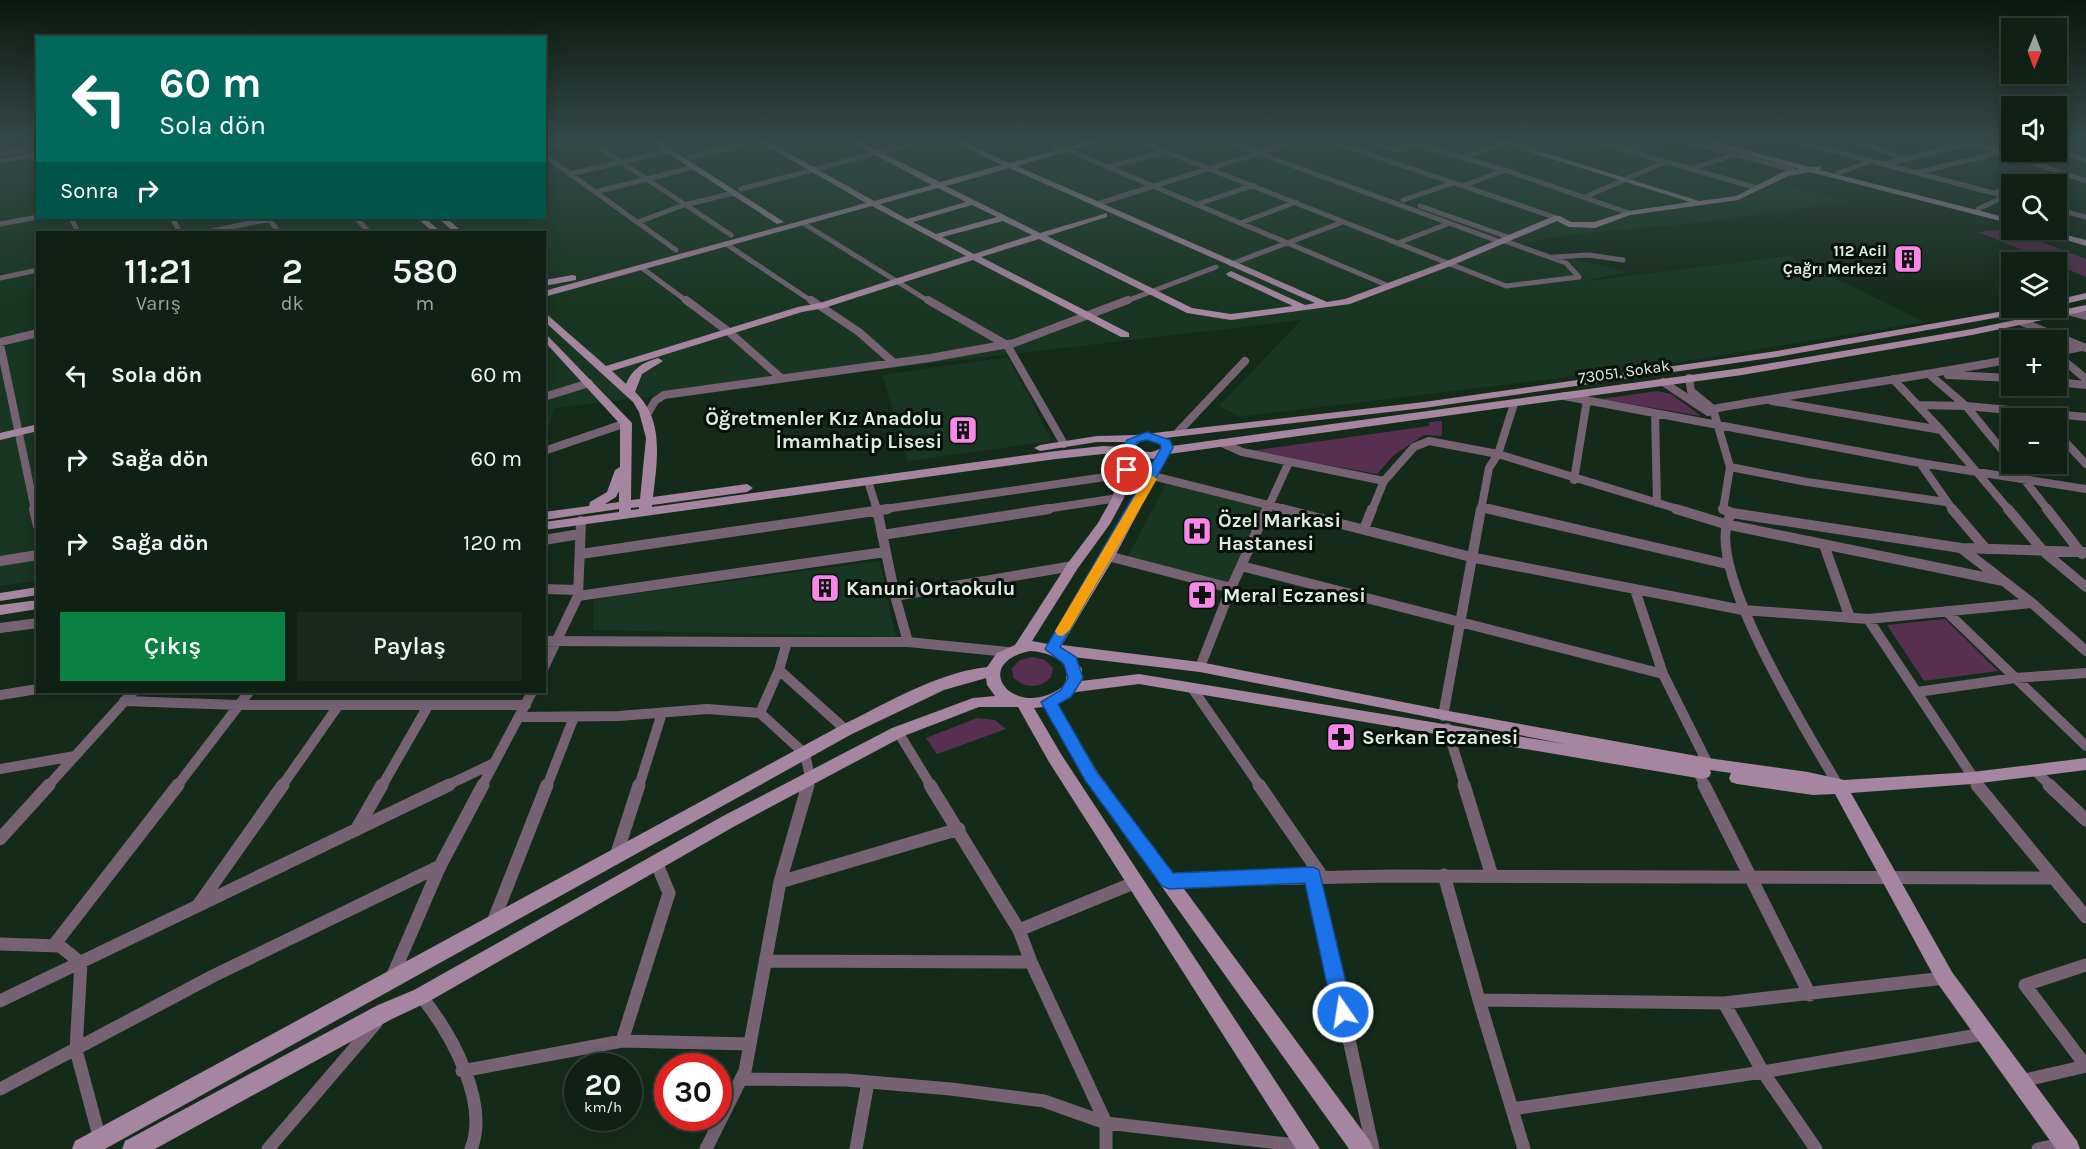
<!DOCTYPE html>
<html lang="tr">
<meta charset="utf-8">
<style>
:root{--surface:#0f2014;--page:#18281d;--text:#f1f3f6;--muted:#9ba3a0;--line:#2f3e34;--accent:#0b8043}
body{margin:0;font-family:Karla,sans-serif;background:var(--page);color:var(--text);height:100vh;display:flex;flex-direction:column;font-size:22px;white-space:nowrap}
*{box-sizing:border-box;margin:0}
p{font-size:20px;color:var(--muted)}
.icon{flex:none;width:33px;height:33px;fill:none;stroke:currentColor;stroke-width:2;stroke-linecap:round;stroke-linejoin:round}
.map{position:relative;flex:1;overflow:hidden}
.side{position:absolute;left:36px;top:231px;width:510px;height:462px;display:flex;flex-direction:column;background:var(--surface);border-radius:0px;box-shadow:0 3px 15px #0003,0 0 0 2px var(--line)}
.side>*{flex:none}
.top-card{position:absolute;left:36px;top:36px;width:510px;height:183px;border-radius:0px;box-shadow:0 3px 15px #0003,0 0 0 2px var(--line);background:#00695c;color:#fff;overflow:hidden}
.needle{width:39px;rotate:181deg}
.controls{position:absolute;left:2001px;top:18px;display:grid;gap:12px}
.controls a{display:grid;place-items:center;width:66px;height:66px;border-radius:0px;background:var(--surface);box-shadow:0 3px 15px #0003,0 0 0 2px var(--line);font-size:30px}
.speed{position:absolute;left:564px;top:1053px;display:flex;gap:12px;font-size:30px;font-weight:700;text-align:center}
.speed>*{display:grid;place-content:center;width:78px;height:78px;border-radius:50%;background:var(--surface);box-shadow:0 3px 15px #0003,0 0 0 2px var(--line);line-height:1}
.speed small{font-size:15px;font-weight:400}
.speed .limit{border:9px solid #d22;background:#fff;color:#111}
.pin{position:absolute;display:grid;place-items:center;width:51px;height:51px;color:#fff;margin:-26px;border:3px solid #fff;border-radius:50%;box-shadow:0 2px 6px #0007}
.me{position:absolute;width:66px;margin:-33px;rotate:347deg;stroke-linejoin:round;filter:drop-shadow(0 0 4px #0008)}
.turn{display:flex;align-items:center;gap:21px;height:126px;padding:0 24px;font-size:27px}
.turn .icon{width:78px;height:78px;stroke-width:2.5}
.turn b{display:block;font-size:42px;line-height:51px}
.then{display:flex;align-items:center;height:57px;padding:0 24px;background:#0003;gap:12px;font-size:22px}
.eta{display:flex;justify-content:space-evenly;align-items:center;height:102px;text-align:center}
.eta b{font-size:36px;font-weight:600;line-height:42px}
.action{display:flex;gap:12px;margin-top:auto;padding:12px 24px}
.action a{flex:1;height:69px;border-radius:0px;background:var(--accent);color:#fff;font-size:24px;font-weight:600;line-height:69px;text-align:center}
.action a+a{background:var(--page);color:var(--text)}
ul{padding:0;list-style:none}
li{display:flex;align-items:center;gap:18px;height:84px;padding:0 24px}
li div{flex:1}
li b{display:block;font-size:22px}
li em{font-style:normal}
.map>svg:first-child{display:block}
.built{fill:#183621}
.green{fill:#572f51}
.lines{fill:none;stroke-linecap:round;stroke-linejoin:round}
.street-far3{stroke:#766273;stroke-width:5}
.street-far2{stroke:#766273;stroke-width:8}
.street-far1{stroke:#766273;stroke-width:10}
.street{stroke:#766273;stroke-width:13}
.secondary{fill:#a5859f;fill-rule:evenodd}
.route{fill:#1a73e8;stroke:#114b97;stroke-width:1.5}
.slow{fill:#f59e0b}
.labels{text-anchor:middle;stroke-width:6;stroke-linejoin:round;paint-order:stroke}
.far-poi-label{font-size:16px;font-weight:bold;fill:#ddebe0;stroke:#071109;text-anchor:end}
.far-street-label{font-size:16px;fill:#ddebe0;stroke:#071109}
.poi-label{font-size:20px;font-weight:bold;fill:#ddebe0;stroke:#071109;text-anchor:start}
</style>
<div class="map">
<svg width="2086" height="1149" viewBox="0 0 2086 1149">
<rect width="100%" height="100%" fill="#142b1a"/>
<!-- built -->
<path class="built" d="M0,142H37L38,218H544L545,142H1627L1851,202L1694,223L1567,235L1517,245L1626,272L1580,282L1790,256L1924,322L1656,366L1240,417L1219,406L1301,320L554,408L545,442L544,232H38L37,581L0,586Z
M1008,357L1052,441L908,461L882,375Z
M1166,484L1262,506L1231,583L1128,556Z
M880,561L896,637L593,630L594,599Z"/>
<!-- green -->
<path class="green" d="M2007,229L2086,259V277L1979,232Z
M1657,391L1671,394L1701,416L1601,399Z
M1442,421V436L1424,435L1394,455L1377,474L1250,451L1429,426V422Z
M1945,619L1998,671L1924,681L1887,625Z
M1032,657L1045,660L1053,668L1051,677C1041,689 1023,689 1013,677L1012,668L1020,660Z
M977,718L995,720L1006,729L937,754L926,738Z"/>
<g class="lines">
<!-- street-far3 -->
<path class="street-far3" d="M591,142L731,235
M1046,142L1055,146
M1141,142L1506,286L1579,277L1566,263L1502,240
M1228,142L1498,241
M1333,142L1557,218
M1373,142L1397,150L1419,143
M1598,142L1757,188
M1690,142L1793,170
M1800,142L2012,198
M1859,142L1905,159
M1972,142L2086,181
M1415,144L1505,170L1629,213
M544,146L564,142
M1068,150L1389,286
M1625,150L1642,142
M2056,150L2086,160
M0,154L38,147
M544,155L676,250
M690,157L753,142
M1463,158L1503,143
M0,161L38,154
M1886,164L1973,142
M1108,167L1164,152
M1691,169L1736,154
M1919,172L2002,152
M1838,173L1872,161
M569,174L669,151
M2021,184L2060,172
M1463,186L1505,170
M741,189L918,142
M595,192L694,167
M1995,193L2012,188
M1585,197L1665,162
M1403,200L1453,183
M1097,204L1294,142
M1198,204L1254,185
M1420,206L1508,237
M1978,209L2006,196
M2056,209L2086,217
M71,218L78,232
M172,218L180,232
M268,218L279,232
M356,218L369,232
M638,222L684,205L734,193
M1243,222L1296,202
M803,223L930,302
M0,224L38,217
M207,232L275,218
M1398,243L1450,223
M726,244L813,302
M1554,257L1589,255L1623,260
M1231,264L1343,222
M642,268L688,302
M0,278L38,270
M1124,302L1216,267"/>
<!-- street-far2 -->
<path class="street-far2" d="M686,300L729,332L781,378
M811,300L859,332L894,363
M928,300L1007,345L1064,444
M2071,312L2086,316
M2022,322L2086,348
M0,342L38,333
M0,344L35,510
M2056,352L2082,347
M2056,354L2086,379
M1930,375L1966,406L2012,462
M1948,375L2012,378
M1689,378L1691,391L1713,409L1730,467L1723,510
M1893,379L1941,430L2009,510
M1663,382L1708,412
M2056,382L2086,385
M1564,396L1920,463L2086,489
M544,397L589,383
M1772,401L1941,430
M1918,405L1966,406L2086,417
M1713,409C1812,391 1913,378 2012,359
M648,413L655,401L664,395L930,358L1014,343L1128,300
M1655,413L1657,503
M1179,431L1245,361
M2056,432L2086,464
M1222,443L1242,452L1384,481
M544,451L626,423
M1920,463L1953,510
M2012,464L2048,510
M1730,467L1807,482L1946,502
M1153,476L1288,510
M1574,480L1587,400
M868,481L877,510
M1481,507L1496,510
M878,510L1126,474
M1039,510L1118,498
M1267,510L1289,462
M1372,510L1384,481L1414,447L1429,441L1498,454L1681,510
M1481,510L1489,468L1498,454L1514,404"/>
<!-- street-far1 -->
<path class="street-far1" d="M34,509L38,526
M877,509L895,596
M1282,509L1475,558L1743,610L1868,619L2032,603
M1489,509L1727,564
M1676,509L1725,524L2003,581
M1723,509L1732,513C1697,559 1811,738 1838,785
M1952,509L1986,549
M2008,509L2044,552L2086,587
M2047,509L2082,554
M1732,513L1961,548L2086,552
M1364,529L1372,509
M882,535L1049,509
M544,540L580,534
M1824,545L1850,618
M1961,548L2032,603L2086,651
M581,554L888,509
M1108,556L1231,588
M0,561L38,555
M1241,566L1663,674
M544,589L578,590
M1635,590L1663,674L1708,764
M578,596L885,552
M1946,611L2086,746
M1868,619L1979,786
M0,628L38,623
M544,641L787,642
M908,642L895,596L1073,566
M544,667L578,596L581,521
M1200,667L1231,588L1267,509
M1192,688L1260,786
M1917,692L2015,678L2086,673
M0,695L38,689
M124,701L238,705H526
M760,713L779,670
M1443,716L1481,509
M519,717L619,716L707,709L760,713L805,754L810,777L807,786
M1447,728L1465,786
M846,730L779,670L787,642H908L1008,652
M898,732L931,786
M0,769L75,756
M2034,770L2051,786
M1698,772L1705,786
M48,786L133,692
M177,786L249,692
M282,786L338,706
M382,786L428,706
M446,786L494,763
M482,786L532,692
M547,786L574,717
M639,786L662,713"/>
<!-- street -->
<path class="street" d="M930,785L1019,930L1031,962L1106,1123V1149
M1259,785L1321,875
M1464,785L1492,876
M1704,785L1810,995
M1977,785L2086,917
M2049,785L2086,820
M356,830L382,785
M0,839L49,785
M616,856L639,785
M1313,875L1373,1149
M1444,875L1479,1000
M1169,881L1390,876L2054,878
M780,882L959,829
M199,904L283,785
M493,922L547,785
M1019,930L1136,882
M0,944L60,946L81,963
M54,945L178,785
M766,961L1031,962
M81,963L76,1050L100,1140
M2086,965L2025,985L2086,1066
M392,977L440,866L483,785
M421,996C450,1032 490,1102 471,1149
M0,1001L449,785
M1724,1003L1945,978
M622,1041L669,893L656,862
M462,1071L622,1041L750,1044
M742,1079L846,1080L951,1089L1044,1101L1106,1123L1305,1146
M2021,1081L2086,1066
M0,1089L213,976L440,866
M1512,1109L1763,1072L1984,1034
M268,1149L376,1023
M706,1149L745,1071L780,882L808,785
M856,1149L868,1082
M1524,1149L1479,1000L1724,1003L1763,1072L1816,1149
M2038,1149L2065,1143"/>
<!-- secondary -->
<path class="secondary" d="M651,142H660L784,222L777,224Z
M760,142H769L874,201L932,185L850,142H860L940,182L1002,165L953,142H963L1010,163L1085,142H1098L1017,166L1327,302L1345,299L1447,261L1554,216H1560L1571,222H1594L1629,211L1690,202L1498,142H1510L1699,201L1736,196L1783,172L1800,169L1701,142H1714L1810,167L1821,166L1820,170L2012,219V224L1810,172L1788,176L1738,200L1630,215L1595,228L1569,227L1557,221L1453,265L1350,304L1231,320L1187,313L1039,239L981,257L1129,333V337H1121L973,260L824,308L802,312L612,371L626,384C632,369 643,362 658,358L663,361L642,374L635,392C665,420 657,461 653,497L747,484L753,488L747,492L652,505V507L1056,451L1103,446L1125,447V442H1097L1040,451L1034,448L1040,445L1097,436L1136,435L1424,402L1543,385L1777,351L2021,308H2039L2034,311L1777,357L1424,408L1165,438L1170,441L1172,446L1742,368L1972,329L2086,305V311L1972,335L1742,375L1169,454L1115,556L1062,645L1200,662L1443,710L1708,758L1808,772L1844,780L1972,772L2086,758V770L1972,784L1851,793L1952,972L2077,1141L2080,1149H2056L1938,984L1835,794L1813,795L1737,784L1731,782L1729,778L1731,773L1710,770L1711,773L1709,777L1703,779L1139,684L1076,692L1057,703L1097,771L1370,1141L1373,1149H1349L1085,779L1044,707L1034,708L1061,754L1320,1149H1296L1049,762L1018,707H979L904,736L735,826L428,1002L392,1019L155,1149H122L125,1141L378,1005L414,990L723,816L892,728L973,698L995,696L987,685L986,678L944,690L852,734L105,1149H72L75,1141L840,726C886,704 935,673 987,667L997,653L1015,645L1068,563L1098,523L1112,498L1126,454H1103L1056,459L544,530V522L619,512V509L544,520V512L589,506L590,502L607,492L615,470L620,467V424L544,341V332L632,423L631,500L640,499L646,438L639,412L633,402L544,321V312L606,366L798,307L820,303L966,256L872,206L544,297V291L866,203ZM1009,168L1315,303L1305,305L1231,271L1226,274L1228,276L1293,306L1231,314L1192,308L1047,236L1107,217V213L1040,233L946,186ZM938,188L966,202L907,219L880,204ZM972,205L997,217L936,234L913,222ZM1003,221L1032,235L974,254L942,237ZM1144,439H1151L1160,445L1161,448C1152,454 1145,453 1137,447V444ZM1137,457L1155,459L1101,556L1048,644L1032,641L1078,568L1110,524L1124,498ZM619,491V502L605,504L616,497ZM639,507V509L631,510V508ZM1030,651C1046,652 1057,656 1068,669L1065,685C1016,724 967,664 1030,651ZM1073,657L1200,672L1565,744L1139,674L1081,681L1082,669Z
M417,218H425L441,232H433Z
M438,218H446L463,232H454Z
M2035,230H2047L2086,240V246Z
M573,275L576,276V280L544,286V280Z
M2086,293V299L2056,306V300Z
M38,424V431L0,440V433Z
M38,587V595L0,601V593Z
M38,600V609L0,615V605Z"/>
</g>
<!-- sky -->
<linearGradient id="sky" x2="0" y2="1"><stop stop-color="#0b180e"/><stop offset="0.47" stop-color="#344a49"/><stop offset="1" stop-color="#344a49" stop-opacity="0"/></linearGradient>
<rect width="2086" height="303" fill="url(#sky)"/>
<!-- route -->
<path class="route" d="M1147,432L1170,440L1173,448L1060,647L1076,657L1083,678L1071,697L1058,704L1096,771L1173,873L1313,867L1319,870L1353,1012L1350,1018L1343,1021L1336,1018L1333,1012L1305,883L1169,889L1162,886L1085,780L1041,702L1061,690L1068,678L1064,664L1045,649L1161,448L1160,444L1147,440L1137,442L1136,445L1139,451L1133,470L1123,473L1121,470L1127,451L1124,445L1127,440Z"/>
<!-- slow -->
<path class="slow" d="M1151,475L1157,479L1069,631L1062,636L1057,635L1055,631L1145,479Z"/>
<!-- icons -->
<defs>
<g id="building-square" transform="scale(1.5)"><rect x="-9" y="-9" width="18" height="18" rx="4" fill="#f987e9" stroke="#071109"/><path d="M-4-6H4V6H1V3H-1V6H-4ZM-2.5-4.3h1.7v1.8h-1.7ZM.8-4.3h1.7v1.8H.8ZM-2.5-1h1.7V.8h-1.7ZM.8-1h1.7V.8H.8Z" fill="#111"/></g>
<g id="hospital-square" transform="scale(1.5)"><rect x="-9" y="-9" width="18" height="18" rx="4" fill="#f987e9" stroke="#071109"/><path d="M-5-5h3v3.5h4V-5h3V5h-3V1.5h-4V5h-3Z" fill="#111"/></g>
<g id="pharmacy-square" transform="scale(1.5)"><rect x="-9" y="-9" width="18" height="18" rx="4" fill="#f987e9" stroke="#071109"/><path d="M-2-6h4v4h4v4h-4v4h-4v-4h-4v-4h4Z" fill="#111"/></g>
</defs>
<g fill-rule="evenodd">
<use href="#building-square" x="1908" y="259"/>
<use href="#building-square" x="963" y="430"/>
<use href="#hospital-square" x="1197" y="531"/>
<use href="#building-square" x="825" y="588"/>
<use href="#pharmacy-square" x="1202" y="595"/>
<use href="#pharmacy-square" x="1341" y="737"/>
</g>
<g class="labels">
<!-- far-poi labels -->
<g class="far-poi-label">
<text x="1887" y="256">112 Acil<tspan x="1887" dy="18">Çağrı Merkezi</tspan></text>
</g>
<!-- far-street labels -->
<g class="far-street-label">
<text transform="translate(1624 371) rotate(-8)" y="6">73051. Sokak</text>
</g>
<!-- poi labels -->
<g class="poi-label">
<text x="942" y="425" text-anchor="end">Öğretmenler Kız Anadolu<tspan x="942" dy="23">İmamhatip Lisesi</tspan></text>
<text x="1218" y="527">Özel Markasi<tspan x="1218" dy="23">Hastanesi</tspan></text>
<text x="846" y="595">Kanuni Ortaokulu</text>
<text x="1223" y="602">Meral Eczanesi</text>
<text x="1362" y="744">Serkan Eczanesi</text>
</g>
</g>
</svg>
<div class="controls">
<a><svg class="needle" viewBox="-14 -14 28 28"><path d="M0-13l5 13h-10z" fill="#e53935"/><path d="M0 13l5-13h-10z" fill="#9ba3a0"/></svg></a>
<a><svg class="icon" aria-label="sound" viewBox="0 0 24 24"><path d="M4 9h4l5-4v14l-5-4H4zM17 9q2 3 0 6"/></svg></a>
<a><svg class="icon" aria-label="search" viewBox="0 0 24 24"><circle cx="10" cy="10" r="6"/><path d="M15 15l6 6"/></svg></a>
<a><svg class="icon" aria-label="layers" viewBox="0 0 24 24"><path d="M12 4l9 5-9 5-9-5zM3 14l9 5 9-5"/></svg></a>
<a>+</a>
<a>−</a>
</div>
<div class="speed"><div>20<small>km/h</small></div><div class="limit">30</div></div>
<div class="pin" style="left:1127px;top:470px;background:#d93025"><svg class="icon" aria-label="arrive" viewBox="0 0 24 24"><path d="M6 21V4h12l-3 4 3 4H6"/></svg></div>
<svg class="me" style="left:1343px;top:1012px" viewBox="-20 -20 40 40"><circle r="17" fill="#1a73e8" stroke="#fff" stroke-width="3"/><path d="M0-11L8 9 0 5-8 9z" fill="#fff"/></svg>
<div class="top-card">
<div class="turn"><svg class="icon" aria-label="left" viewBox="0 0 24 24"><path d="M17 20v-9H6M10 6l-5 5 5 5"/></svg><div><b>60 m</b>Sola dön</div></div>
<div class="then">Sonra<svg class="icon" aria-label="right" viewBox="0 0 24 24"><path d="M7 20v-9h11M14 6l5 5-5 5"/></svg></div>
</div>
<section class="side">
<div class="eta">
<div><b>11:21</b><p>Varış</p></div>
<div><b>2</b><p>dk</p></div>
<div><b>580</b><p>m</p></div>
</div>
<ul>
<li><svg class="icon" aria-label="left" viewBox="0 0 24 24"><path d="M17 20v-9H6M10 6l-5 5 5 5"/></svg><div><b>Sola dön</b></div><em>60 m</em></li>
<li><svg class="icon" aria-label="right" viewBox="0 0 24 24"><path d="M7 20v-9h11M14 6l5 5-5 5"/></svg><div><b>Sağa dön</b></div><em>60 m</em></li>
<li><svg class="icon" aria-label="right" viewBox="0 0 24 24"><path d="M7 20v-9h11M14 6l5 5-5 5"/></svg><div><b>Sağa dön</b></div><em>120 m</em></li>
</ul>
<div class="action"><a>Çıkış</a><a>Paylaş</a></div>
</section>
</div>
